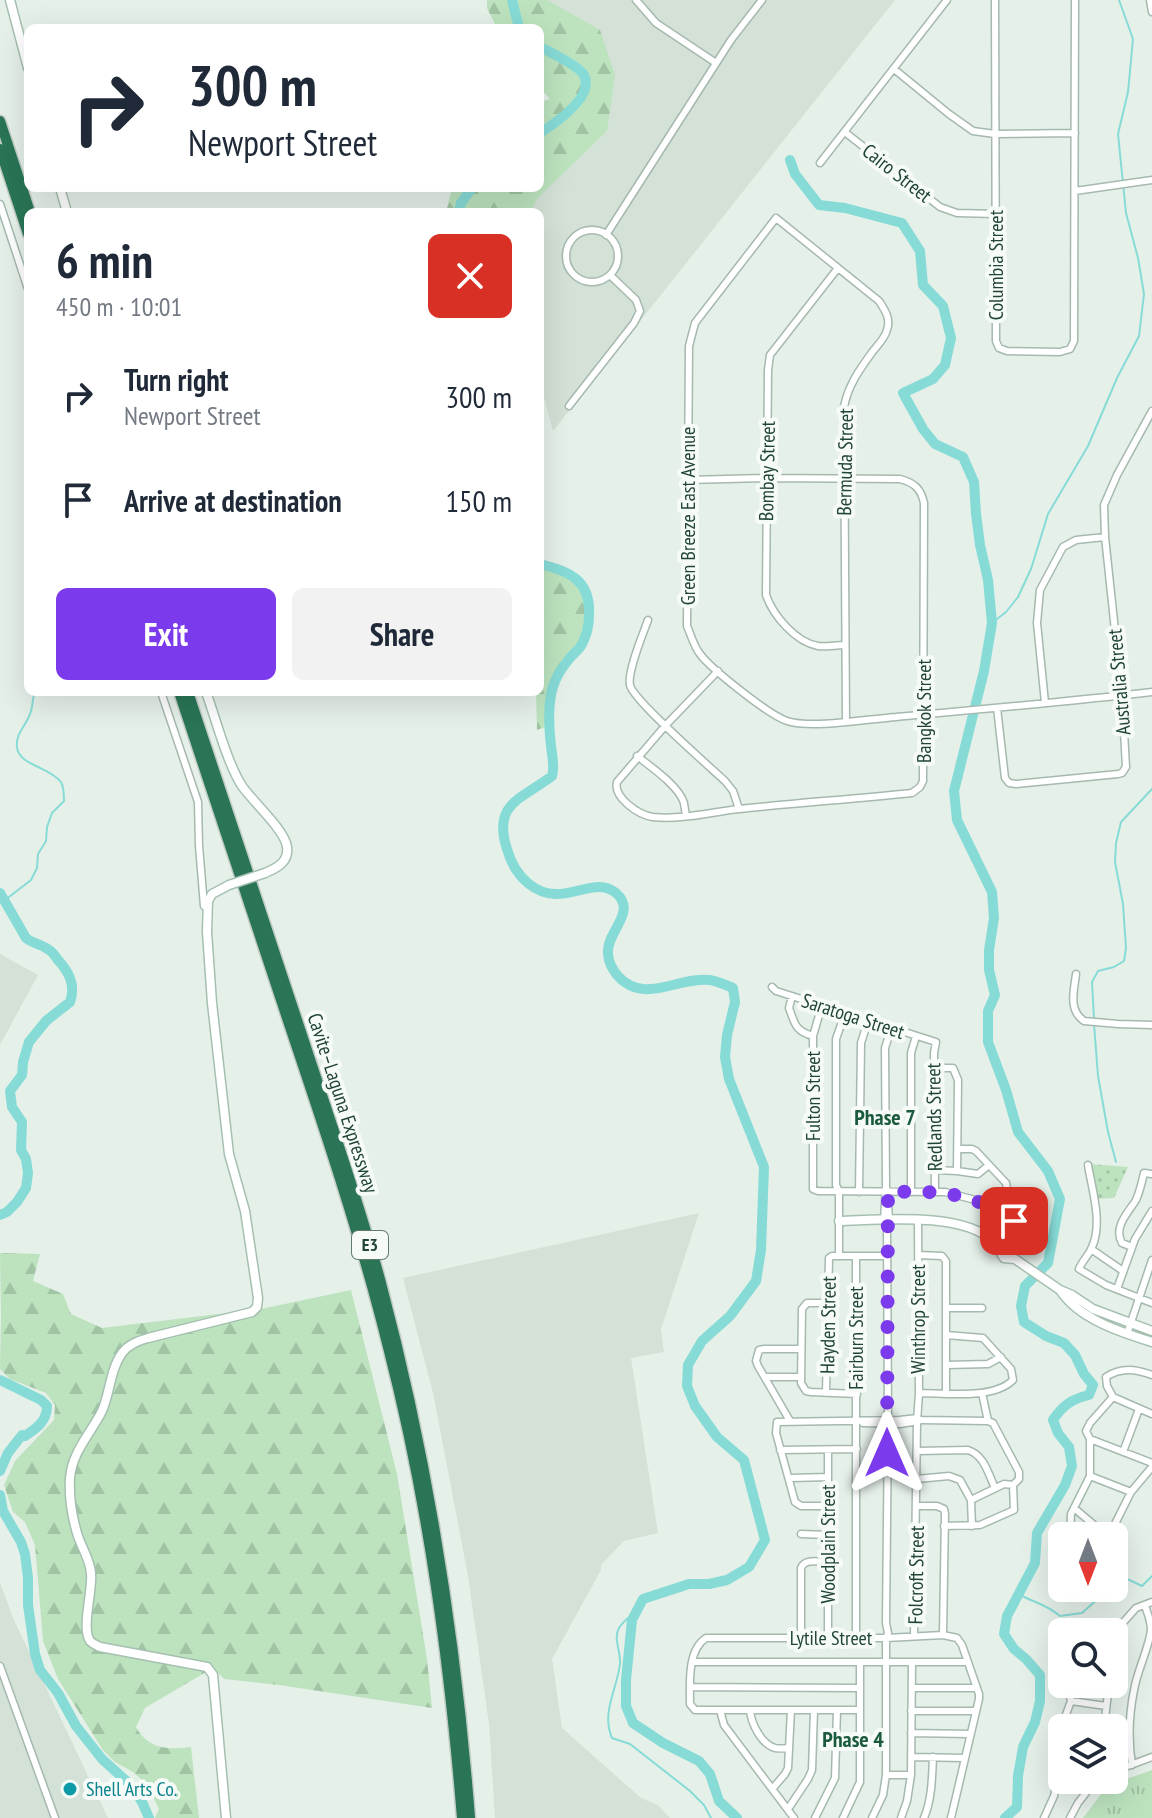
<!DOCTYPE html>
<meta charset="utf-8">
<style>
:root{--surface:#fff;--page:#f2f2f3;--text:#1f2937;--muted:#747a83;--accent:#7c3aed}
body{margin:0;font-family:"PT Sans Narrow",sans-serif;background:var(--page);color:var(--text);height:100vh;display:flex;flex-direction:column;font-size:30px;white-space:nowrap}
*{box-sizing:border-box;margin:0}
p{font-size:26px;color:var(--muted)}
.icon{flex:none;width:44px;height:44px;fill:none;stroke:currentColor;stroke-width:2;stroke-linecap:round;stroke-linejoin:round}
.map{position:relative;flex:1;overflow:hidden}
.sheet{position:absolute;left:24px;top:208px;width:520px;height:488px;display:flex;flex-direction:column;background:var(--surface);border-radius:12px;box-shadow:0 8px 32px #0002}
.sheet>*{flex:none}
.hud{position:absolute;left:24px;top:24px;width:520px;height:168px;border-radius:12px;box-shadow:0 8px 32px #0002;background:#fff;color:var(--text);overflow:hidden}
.needle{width:52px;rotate:180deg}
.fabs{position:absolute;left:1048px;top:1522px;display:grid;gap:16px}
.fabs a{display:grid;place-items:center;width:80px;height:80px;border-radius:12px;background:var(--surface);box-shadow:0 8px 32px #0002;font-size:40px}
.pin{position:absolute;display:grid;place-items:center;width:68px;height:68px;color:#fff;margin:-34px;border-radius:16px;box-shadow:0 4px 12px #0006}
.me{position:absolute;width:88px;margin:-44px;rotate:0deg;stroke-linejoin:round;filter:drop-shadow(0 0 6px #0008)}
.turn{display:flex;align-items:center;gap:28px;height:168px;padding:0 32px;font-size:36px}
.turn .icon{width:104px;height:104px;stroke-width:2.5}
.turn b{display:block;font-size:56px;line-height:68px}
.round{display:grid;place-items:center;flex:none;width:84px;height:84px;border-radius:12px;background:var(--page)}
.head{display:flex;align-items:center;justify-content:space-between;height:136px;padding:0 32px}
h1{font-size:48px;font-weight:700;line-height:60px}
.button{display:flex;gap:16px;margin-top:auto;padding:16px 32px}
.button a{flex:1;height:92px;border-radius:12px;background:var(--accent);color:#fff;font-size:32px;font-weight:700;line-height:92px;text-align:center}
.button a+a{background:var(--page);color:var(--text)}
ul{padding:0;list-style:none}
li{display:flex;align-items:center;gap:24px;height:104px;padding:0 32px}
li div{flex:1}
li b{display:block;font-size:30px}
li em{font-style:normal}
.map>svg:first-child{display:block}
.built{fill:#d3e1d7}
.grass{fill:url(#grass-tufts)}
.forest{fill:url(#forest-firs)}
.park{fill:url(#park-dots)}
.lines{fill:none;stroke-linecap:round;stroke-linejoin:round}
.stream{stroke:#87dbd7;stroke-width:2}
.river{stroke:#87dbd7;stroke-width:10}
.street-casing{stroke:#a6b9af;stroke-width:9}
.secondary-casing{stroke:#a5c0b1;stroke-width:11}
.highway-casing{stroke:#c1cbc6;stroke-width:13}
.street{stroke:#fff;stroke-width:6}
.secondary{stroke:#fff;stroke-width:8}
.highway{stroke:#297556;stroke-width:10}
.secondary-bridge-casing{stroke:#a5c0b1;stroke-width:11;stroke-linecap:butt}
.secondary-bridge{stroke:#fff;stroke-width:8}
.route{stroke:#7c3aed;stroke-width:14;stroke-dasharray:0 25.2}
.culture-dot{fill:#0f9aa8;stroke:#f6fbf8;stroke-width:3}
.labels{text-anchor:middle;stroke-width:8;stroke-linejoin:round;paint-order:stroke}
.shield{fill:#f6fbf8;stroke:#617c6f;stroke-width:2}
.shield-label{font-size:18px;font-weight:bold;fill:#214534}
.street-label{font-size:20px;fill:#214534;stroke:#f6fbf8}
.culture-label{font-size:20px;fill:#0d838f;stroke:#f6fbf8;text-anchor:start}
.neighbourhood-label{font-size:22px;font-weight:bold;fill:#1a5a3d;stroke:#f6fbf8}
</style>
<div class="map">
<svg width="1152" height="1818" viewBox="0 0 1152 1818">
<defs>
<pattern id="grass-tufts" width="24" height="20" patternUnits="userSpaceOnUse" patternTransform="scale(2)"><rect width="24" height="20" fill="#bce3be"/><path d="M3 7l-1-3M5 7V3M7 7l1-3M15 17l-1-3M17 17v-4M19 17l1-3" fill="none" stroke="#a1c4a4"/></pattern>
<pattern id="forest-firs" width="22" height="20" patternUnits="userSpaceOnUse" patternTransform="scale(2)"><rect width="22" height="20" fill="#bce3be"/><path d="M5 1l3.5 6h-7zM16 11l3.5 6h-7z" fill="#a1c4a4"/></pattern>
<pattern id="park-dots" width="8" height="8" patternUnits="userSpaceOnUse" patternTransform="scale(2)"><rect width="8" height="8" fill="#bce3be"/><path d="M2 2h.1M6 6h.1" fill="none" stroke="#a1c4a4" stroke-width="1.8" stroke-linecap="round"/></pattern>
</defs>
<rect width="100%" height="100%" fill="#e5f0e9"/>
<!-- built -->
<path class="built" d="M543,0H895L553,431L540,383V212H531L537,199L607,131Z
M0,954L38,975L0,1045Z
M699,1213L661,1329L664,1352L631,1358L658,1533L624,1541L601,1565V1570L552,1659L562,1728L641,1798L658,1805L670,1818H495L489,1724L468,1576L433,1393L403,1278Z
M0,1583L14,1620L108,1818H0Z"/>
<!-- grass -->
<path class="grass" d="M1152,1770V1818H1083L1107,1786Z"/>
<!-- forest -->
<path class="forest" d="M487,0H547L600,30L615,75L607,131L537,199L531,212H446L452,188H540V102L550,99L540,88V28H497L487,8Z
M540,563C555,564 575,573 583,586C594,602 591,630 581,646C574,657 564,664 558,676C551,692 551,708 550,725L537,730L536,692H540Z
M0,1253L40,1254L33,1281L63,1294L71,1314L102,1328L261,1309L351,1290L397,1474L427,1659L432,1708L279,1685L224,1679L215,1670L206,1672L145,1708L136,1727C148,1749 168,1750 191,1747L199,1818H155L159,1809L147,1784L133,1772L115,1762L103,1750L58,1679L43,1641L35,1545L25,1522L13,1512L4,1485L15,1461L54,1420L55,1405L46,1393L10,1379L0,1369L1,1316Z"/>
<!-- park -->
<path class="park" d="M1090,1164L1128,1167L1114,1198L1096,1199Z"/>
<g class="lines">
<!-- stream -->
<path class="stream" d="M992,623L1006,612L1018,597L1031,569L1048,514L1088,446L1117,378L1139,336L1144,294L1138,258L1126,213L1118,134L1128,92L1133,39L1119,0
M5,900L31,880L37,868L38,854L46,841L47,827L52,813L64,801C64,795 64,787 61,782C50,767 18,765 17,747C15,733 28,724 31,711C33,705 32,699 35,692
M1094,1018L1092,982L1098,971L1114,967L1124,961L1126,948L1123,904L1115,862L1116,843L1121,822L1152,789
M1094,1024L1098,1076L1108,1132L1116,1162
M1114,1582L1121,1576L1142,1586L1152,1576
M1018,1594C1035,1603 1046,1604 1060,1616L1082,1613L1101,1596L1108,1588
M637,1610C632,1615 623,1621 619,1628C613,1638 621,1652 620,1664C617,1689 601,1713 612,1738L630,1744L690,1791L704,1805L711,1818"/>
<!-- river -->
<path class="river" d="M512,0L518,24L520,28
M540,47C550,52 579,66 584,75C595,97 554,124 540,133
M790,160L795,174L819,205L845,208L902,223L920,251L923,285L943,306L951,338L945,365L933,379L903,393L923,429L935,444L963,457L974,482L976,514L980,545L988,580L992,623L984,671L954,791L957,820L992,892L994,918L989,950V970L995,995L988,1011V1042L1006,1090L1018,1132L1048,1171L1060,1199L1048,1263L1025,1286L1021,1306L1024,1322L1046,1336L1064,1343L1075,1355L1084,1374L1093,1385L1089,1395C1072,1399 1063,1405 1053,1420L1058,1433L1069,1447L1072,1466L1065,1485L1037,1533L1035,1563L1007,1616L1004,1634L1014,1649L1026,1659L1040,1675V1701L1035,1722L1023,1747L1018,1776L1017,1807L1005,1818
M459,212L461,203L472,188
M540,564C570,571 591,581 589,615C589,626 587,635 582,644C579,650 574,653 570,658C562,667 555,679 552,690C548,707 549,729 551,746C552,757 555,765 552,776C522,799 492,803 507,849C511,864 518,875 529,884C563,911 592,873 616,893C638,912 606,932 608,953C608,962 612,968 617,975C644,1006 678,976 710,980C717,981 726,985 733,988L735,1002L727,1035L725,1057L729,1079L764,1167L761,1250L756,1281L730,1316L702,1341L688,1365L687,1386L695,1406L717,1437L744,1460L765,1540L749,1567L727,1580L709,1584H689L643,1599L632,1620L626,1680V1706L633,1723L663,1743L699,1761L710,1774L719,1801L737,1818
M0,893L26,938C33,944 42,944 49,950C53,952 55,956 58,960C69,972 76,985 70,1002L46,1021L29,1042L23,1062L22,1075L10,1091L12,1107L22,1122L21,1150L26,1159L28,1173L26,1188L17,1202L7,1212L0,1215
M0,1380L41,1400L47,1406C47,1421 37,1428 25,1436L22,1435L8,1453L0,1471
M0,1495L3,1511L21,1542L25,1554L28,1578V1605L35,1654L40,1670L58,1693L76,1726L102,1759L134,1788L143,1804L149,1818"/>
<!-- street casing -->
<g class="street-casing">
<path id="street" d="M636,0L656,23L716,63
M995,0L996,341L999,348L1007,351L1060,352L1070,349L1074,341L1075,0
M1150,0L1152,12
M894,69L949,114L973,131L995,134L1075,133
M846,133L940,207L957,213L997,214
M820,163L947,0
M1075,191L1152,180
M0,204L28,289
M566 256a26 26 0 1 1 52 0a26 26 0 1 1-52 0Z
M606,235L731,40L762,0
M838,268L770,355L768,370L766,595C773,615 795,642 818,646C826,647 836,645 845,645
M569,406L634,323L640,311L636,300L610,275
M688,480L766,478L900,479C915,483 921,489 924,503L923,781L920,787L912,793C854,799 796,803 739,809C711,812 682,820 653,817C638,815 613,797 617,782L665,726L718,671
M648,620C643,634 627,672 630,685C632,699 710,767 725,781L733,791L739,809
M161,692L198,802L199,846L204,906
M1045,703L1037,623L1040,590L1063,547L1076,540L1105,537
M997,708L1005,778L1009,783L1016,784L1118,774L1122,773L1126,767L1122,696L1105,537L1104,505L1117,475L1152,411
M846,721L844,407C848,385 860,369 873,351C878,345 885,338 887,330C891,319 885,310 879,301L776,218L695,323L689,346L687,626C691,635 694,647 700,654C711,669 769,715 787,721C812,729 868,719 896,717C981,709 1067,702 1152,692
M637,756C651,767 679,786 684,803C684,804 686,815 686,816
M1076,974C1074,991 1068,1010 1084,1021L1118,1024L1152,1025
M772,987L776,991L936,1042L934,1053L935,1192
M792,996L789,1008C795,1024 795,1031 813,1036
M822,1005L813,1036V1189L818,1191L945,1192L979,1201L1014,1221
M934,1068H953L958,1080L957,1171
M958,1149H972L976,1151L1006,1183L1009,1201L1001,1212
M1088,1165C1092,1190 1103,1223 1092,1247C1089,1255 1082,1261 1079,1269L1106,1285L1152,1303
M935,1170L957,1171L978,1174L989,1165
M859,1192L861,1043L868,1021
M911,1192V1053L916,1036
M884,1220L886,1186L885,1048L891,1029
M996,1243L1006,1246L1010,1250
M1132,1247L1122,1243C1113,1227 1128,1213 1136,1200C1140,1191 1142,1182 1144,1173L1152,1174
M1091,1249L1123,1271
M918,1255L942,1256L946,1261V1393
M839,1256V1191L836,1185V1039L845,1013
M856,1256V1638
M1117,1289L1135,1239L1152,1211
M828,1303H807L802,1309L801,1383L806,1391L811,1392L857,1394
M946,1308H982
M1127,1334L1152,1260
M946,1365L988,1364L1001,1357
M766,1377H800
M826,1393L829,1258L832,1256H887
M919,1393C945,1393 993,1400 1013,1380L1011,1369L983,1338L946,1335
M982,1393L988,1421
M1113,1397L1152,1414
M790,1421L758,1366L756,1361L759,1350L764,1349H801
M863,1423L900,1424L919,1421
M1090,1439L1152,1463
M780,1450L857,1449
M917,1451L968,1450C984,1455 988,1473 995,1488
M1123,1452L1139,1409
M1090,1476L1131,1492
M790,1478L828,1477
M917,1479L949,1476L960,1480L971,1500L972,1526
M971,1500L1004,1484L1013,1485
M828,1506H801L795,1502L776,1433L777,1422L900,1420L917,1418L922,1420L988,1421L993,1423L1019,1472V1479L1013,1485L1014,1510L980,1525L944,1526
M917,1506H937L944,1509L945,1514L943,1635
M1074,1508L1107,1536
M801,1534L828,1535
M1070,1536L1071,1514L1090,1476V1439L1086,1431L1090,1423L1113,1397L1107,1386L1106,1377C1121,1367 1136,1369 1152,1375
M1109,1536L1131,1492L1152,1467
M1108,1632L1120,1626L1136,1608L1152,1602
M914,1636L917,1422L919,1393L918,1220
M801,1637V1568C805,1558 819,1562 828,1562
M828,1638V1450
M1062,1643L1059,1650L1062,1662
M693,1662H967
M1114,1662L1120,1640V1626
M0,1666L55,1818
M690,1687L860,1688
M912,1688H977
M1071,1701L1106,1706
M720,1710L724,1725L794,1818
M750,1710C751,1723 761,1744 775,1748C777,1749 787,1748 789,1748
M860,1710H695L690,1704C690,1684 687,1650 706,1638H886L943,1635L957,1638L962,1645L979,1694V1699L951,1818
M911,1711H975
M1104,1728L1109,1684
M911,1733L970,1734
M911,1757L965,1758
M1132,1765C1128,1740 1129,1715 1134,1690C1137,1671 1149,1648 1151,1630C1151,1621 1148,1614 1145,1606
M1114,1771L1152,1757
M886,1775H911
M1057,1781L1078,1782L1090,1788
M773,1788L785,1774L788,1768L791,1710
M788,1809L808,1779L812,1770L814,1710
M815,1818L835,1778L837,1710
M843,1818L860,1782V1663
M872,1818L883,1795L886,1775V1638L888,1633L886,1623L888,1420L887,1227L889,1220L888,1204L886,1186
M901,1818L907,1801L911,1775L912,1662
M924,1818C932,1799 932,1778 933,1757
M1044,1818L1054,1796L1057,1781L1058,1756L1061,1728L1071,1701L1067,1684
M1070,1818L1078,1803L1096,1780"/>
</g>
<!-- secondary casing -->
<g class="secondary-casing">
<path id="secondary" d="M10,0L28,68
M60,188L67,212
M206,692C216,719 227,763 242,786C253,802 285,830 287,847C289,862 277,868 265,873
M839,1221C880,1220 963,1211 994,1242C998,1246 1000,1253 1004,1258L1015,1259L1060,1290L1072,1295L1093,1309L1152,1331
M1060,1290C1079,1319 1120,1332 1152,1342
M226,1818L213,1675L207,1667L100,1647C96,1645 93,1644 90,1641C81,1628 93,1590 91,1573C90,1559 81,1547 77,1533C72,1516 69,1495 70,1478C72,1452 91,1433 102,1411C110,1393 110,1370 122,1353C129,1344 138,1341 148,1338L252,1312L257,1307L258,1298L245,1211L229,1154L212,1003L207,932L208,901L212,894L229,885"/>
</g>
<!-- highway casing -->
<g class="highway-casing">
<path id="highway" d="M0,121L30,212
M0,149L28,234
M179,692C216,803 253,914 289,1024C325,1131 361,1238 388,1347C428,1502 449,1659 462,1818
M188,692C228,812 268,932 308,1053C333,1129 360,1205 381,1283C428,1459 456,1637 470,1818"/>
</g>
<!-- street -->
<use href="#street" class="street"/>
<!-- secondary -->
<use href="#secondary" class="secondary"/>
<!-- highway -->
<use href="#highway" class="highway"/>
<!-- secondary-bridge casing -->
<g class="secondary-bridge-casing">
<path id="secondary-bridge" d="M229,885L265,873"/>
</g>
<!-- secondary-bridge -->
<use href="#secondary-bridge" class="secondary-bridge"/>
</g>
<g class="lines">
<!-- route -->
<path class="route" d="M887,1453L888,1192C939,1191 970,1191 1014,1221"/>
</g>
<!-- markers -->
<circle class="culture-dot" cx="70" cy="1789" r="8"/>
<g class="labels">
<!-- shield labels -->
<rect class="shield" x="352" y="1231" width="36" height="28" rx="6"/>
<g class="shield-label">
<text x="370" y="1251">E3</text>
</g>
<!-- street labels -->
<g class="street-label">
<text transform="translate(897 173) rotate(38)" y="7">Cairo Street</text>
<text transform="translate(996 265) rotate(-90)" y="7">Columbia Street</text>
<text transform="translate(845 462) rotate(-89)" y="7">Bermuda Street</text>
<text transform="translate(767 471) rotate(-89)" y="7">Bombay Street</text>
<text transform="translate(688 516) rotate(-90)" y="7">Green Breeze East Avenue</text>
<text transform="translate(1119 682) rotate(-95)" y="7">Australia Street</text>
<text transform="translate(924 711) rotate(-90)" y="7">Bangkok Street</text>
<text transform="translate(853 1016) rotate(18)" y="7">Saratoga Street</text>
<text transform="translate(813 1096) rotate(-90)" y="7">Fulton Street</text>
<text transform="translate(343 1103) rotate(72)" y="7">Cavite–Laguna Expressway</text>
<text transform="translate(934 1117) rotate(-91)" y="7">Redlands Street</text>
<text transform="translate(918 1319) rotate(-90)" y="7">Winthrop Street</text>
<text transform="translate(828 1325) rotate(-89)" y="7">Hayden Street</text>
<text transform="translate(856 1338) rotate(-90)" y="7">Fairburn Street</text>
<text transform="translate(828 1544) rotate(-90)" y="7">Woodplain Street</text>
<text transform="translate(916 1575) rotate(-89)" y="7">Folcroft Street</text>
<text x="831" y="1645">Lytile Street</text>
</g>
<!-- culture labels -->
<g class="culture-label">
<text x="86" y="1796">Shell Arts Co.</text>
</g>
<!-- neighbourhood labels -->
<g class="neighbourhood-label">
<text x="885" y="1125">Phase 7</text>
<text x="853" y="1747">Phase 4</text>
</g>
</g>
</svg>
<div class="fabs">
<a><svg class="needle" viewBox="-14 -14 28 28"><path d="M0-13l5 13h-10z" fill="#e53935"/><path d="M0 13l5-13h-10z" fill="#747a83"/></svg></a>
<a><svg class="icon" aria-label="search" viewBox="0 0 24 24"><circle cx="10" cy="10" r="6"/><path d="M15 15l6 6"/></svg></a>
<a><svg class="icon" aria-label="layers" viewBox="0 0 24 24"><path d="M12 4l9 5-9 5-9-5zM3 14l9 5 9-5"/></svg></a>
</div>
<div class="pin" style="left:1014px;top:1221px;background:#d93025"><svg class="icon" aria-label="arrive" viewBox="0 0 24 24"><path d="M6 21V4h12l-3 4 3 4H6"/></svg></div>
<svg class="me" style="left:887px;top:1453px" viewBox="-20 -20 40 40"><path d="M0-17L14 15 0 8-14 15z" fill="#7c3aed" stroke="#fff" stroke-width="4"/></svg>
<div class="hud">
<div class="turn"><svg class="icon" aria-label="right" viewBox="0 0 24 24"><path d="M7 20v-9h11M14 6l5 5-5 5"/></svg><div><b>300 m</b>Newport Street</div></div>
</div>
<section class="sheet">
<div class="head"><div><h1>6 min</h1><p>450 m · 10:01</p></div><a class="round" style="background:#d93025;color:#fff"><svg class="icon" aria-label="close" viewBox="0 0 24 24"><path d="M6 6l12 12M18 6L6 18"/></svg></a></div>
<ul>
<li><svg class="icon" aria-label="right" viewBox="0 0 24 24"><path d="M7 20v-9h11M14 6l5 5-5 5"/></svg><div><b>Turn right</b><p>Newport Street</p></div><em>300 m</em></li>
<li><svg class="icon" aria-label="arrive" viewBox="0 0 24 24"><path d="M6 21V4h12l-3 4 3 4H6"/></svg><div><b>Arrive at destination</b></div><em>150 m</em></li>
</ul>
<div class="button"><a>Exit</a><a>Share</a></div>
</section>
</div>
